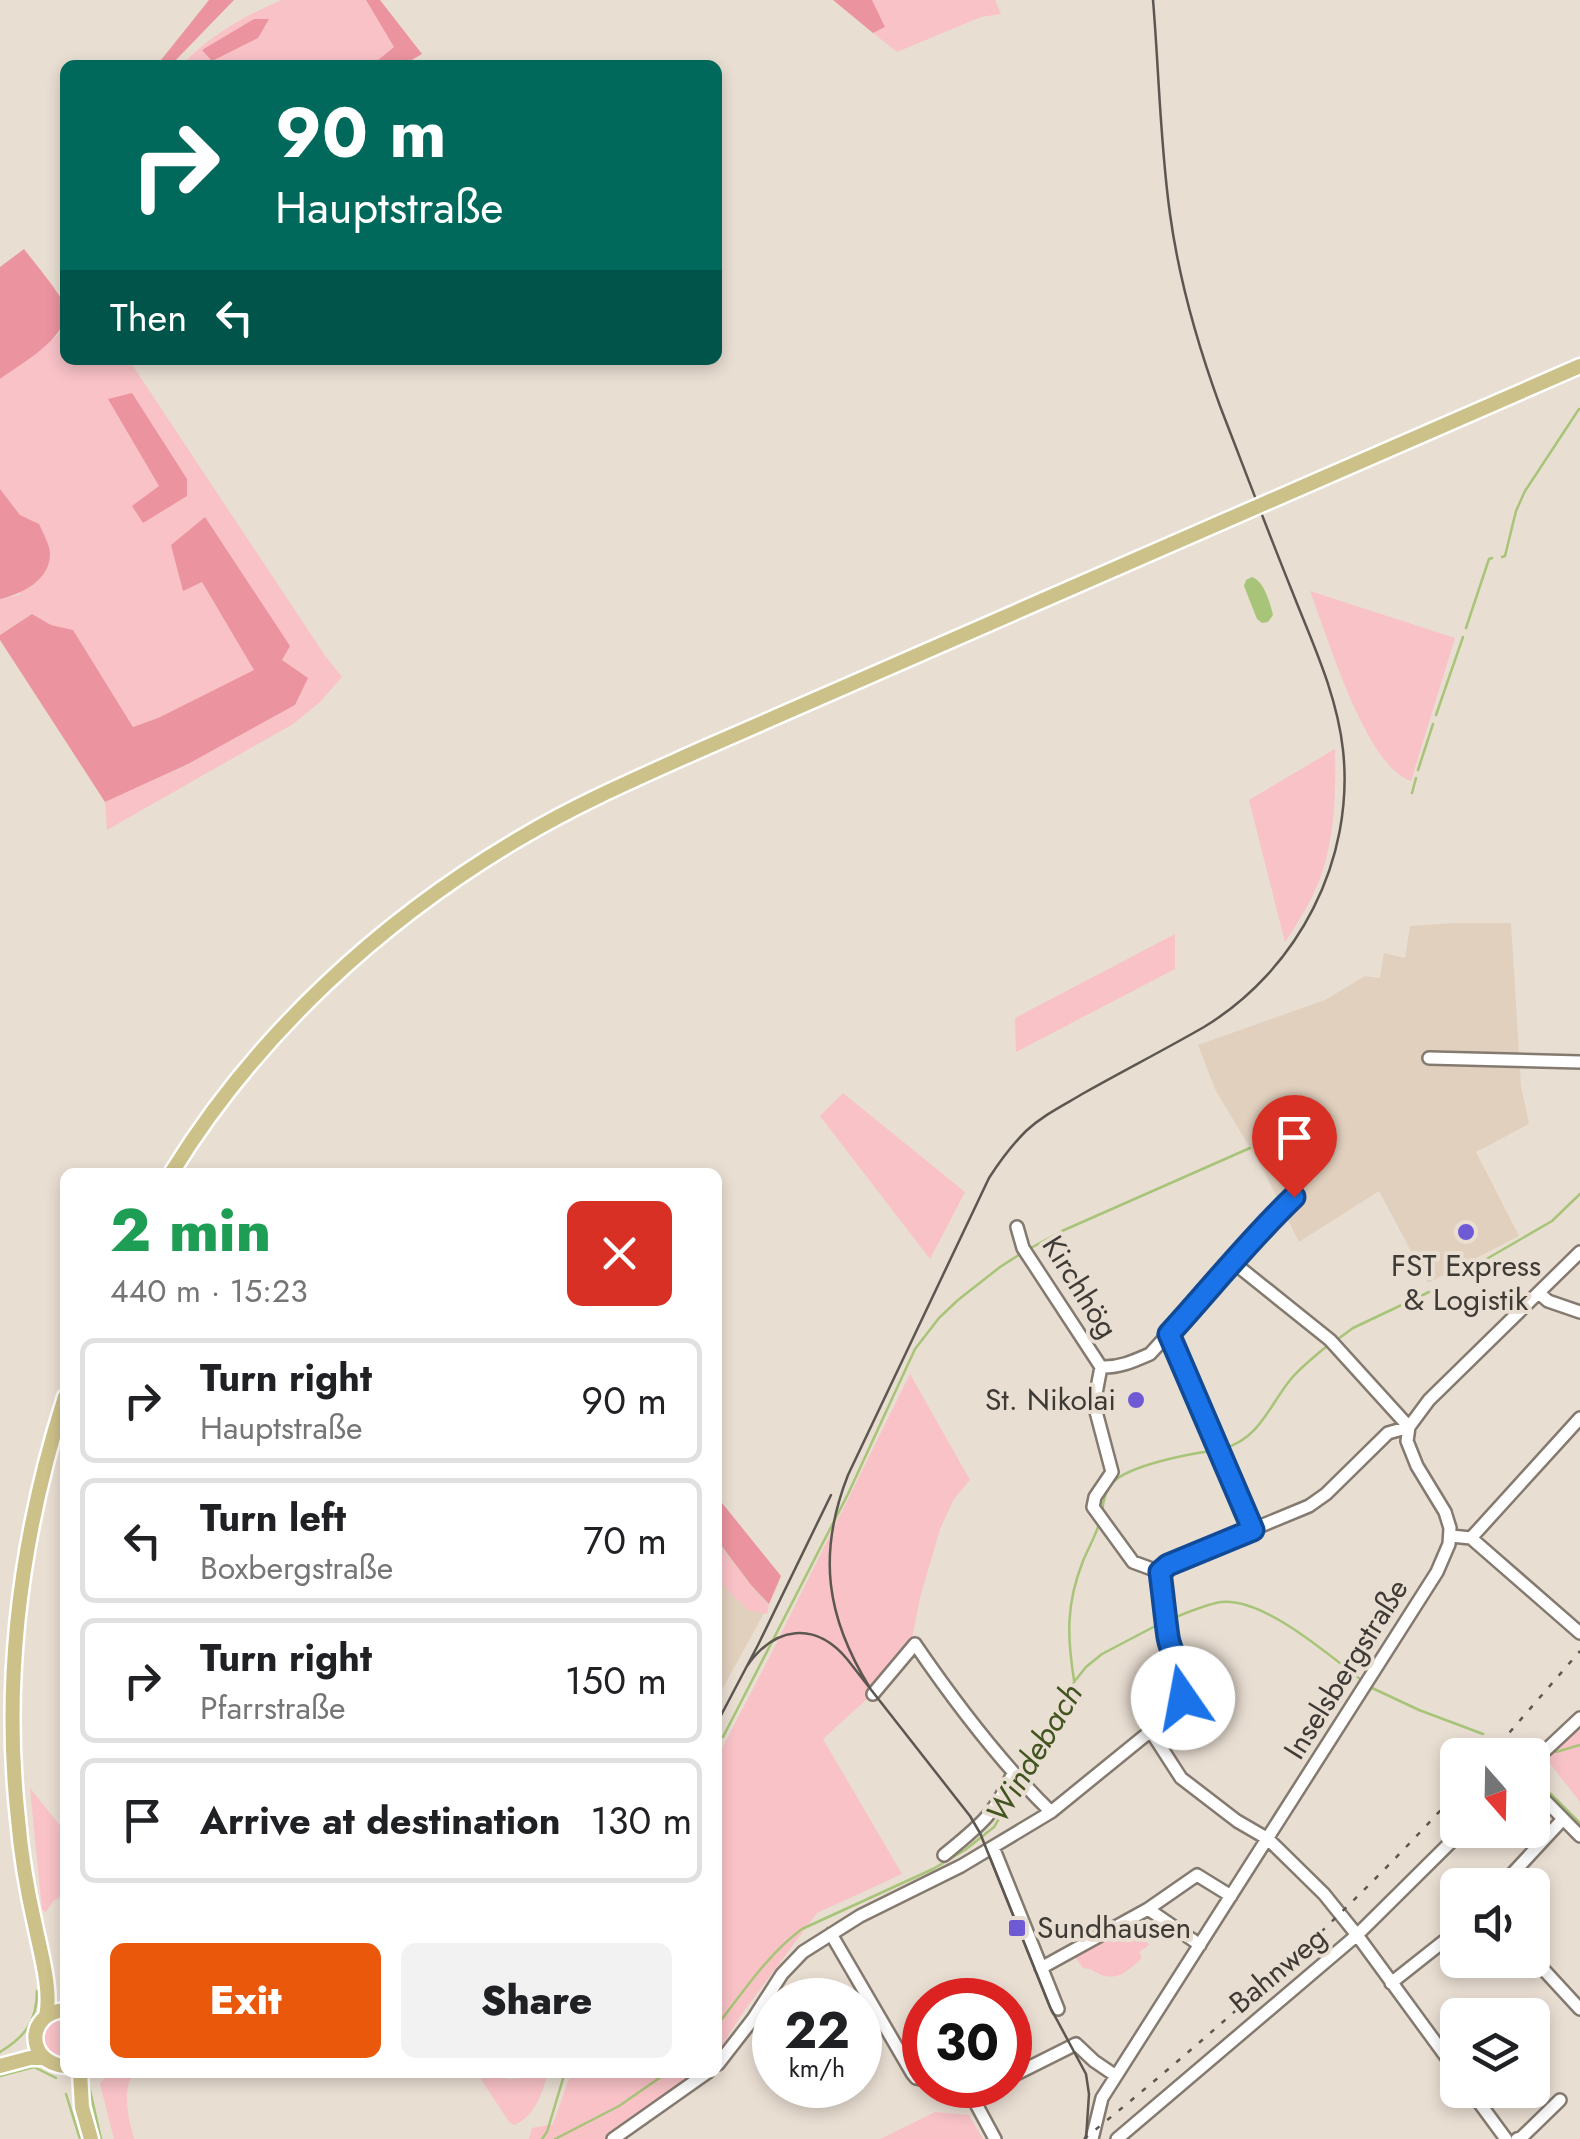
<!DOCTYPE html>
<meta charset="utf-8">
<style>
:root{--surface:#fff;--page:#f2f2f2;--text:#202124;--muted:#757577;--line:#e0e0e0;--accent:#ea580c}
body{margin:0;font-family:Jost,sans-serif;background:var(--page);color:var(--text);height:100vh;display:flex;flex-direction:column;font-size:38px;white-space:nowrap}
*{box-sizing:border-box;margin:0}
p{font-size:32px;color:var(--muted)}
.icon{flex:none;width:55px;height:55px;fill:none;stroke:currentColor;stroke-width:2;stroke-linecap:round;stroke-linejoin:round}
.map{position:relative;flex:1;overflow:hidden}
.sheet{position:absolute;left:60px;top:1168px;width:662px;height:910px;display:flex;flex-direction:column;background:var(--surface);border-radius:15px;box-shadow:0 5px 15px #0003}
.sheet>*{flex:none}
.guide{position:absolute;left:60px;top:60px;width:662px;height:305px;border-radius:15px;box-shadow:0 5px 15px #0003;background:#00695c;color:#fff;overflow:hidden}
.needle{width:65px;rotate:160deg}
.tools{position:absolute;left:1440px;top:1738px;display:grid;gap:20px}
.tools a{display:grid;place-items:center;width:110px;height:110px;border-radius:15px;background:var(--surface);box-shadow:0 5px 15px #0003;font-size:50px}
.speed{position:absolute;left:752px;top:1978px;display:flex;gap:20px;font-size:50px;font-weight:700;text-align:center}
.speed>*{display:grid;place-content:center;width:130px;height:130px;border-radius:50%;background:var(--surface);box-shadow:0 5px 15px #0003;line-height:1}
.speed small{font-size:25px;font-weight:400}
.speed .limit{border:15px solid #d22;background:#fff;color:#111}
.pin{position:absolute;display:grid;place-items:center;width:85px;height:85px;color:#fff;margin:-102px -42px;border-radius:50% 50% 50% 0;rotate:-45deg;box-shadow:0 0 10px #0007}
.pin .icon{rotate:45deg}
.me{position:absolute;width:110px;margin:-55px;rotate:348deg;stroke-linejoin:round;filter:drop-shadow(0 0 8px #0008)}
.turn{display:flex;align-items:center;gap:35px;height:210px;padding:0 50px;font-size:45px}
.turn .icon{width:130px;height:130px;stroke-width:2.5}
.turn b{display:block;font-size:70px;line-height:85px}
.then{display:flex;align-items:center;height:95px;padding:0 50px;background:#0003;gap:20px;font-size:38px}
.round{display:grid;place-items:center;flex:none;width:105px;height:105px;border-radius:15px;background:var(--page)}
.summary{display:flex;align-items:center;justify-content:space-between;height:170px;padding:0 50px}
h1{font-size:60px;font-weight:800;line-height:75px;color:#1e9e55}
.primary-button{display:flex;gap:20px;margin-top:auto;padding:20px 50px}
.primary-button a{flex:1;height:115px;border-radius:15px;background:var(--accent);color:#fff;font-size:40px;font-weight:800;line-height:115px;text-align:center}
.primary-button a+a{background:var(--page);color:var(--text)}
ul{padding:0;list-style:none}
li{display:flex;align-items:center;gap:30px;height:125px;margin:0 20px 15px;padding:0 30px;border:5px solid var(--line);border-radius:15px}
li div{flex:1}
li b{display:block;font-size:38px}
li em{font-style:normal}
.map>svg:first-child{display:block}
.built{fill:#e1d0be}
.green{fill:#f8c2c7;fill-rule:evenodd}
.forest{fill:#eb949f}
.water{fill:#a7c478}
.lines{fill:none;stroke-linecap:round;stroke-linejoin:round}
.stream{stroke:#a7c478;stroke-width:2.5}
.minor-casing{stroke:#847a6f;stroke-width:16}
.major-casing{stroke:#fff;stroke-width:19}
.minor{stroke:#fff;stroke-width:11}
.major{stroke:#cdc18a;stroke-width:14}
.tram{stroke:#5d5751;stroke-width:2.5}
.rail{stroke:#5d5751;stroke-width:2.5;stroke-dasharray:5 10;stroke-linecap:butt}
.major-bridge-casing{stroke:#fff;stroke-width:19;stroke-linecap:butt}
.major-bridge{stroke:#cdc18a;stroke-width:14}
.route-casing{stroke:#114b97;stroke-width:25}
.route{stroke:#1a73e8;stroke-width:18}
.poi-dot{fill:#6e5ad4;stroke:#e9ded2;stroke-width:4}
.labels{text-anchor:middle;stroke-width:8;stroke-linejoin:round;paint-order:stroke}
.poi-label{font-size:30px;fill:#3e3a35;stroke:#e9ded2}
.street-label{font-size:30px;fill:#3e3a35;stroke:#e9ded2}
.water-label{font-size:32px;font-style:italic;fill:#42541f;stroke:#e9ded2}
</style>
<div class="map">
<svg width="1580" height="2139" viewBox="0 0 1580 2139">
<rect width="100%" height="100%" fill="#e9ded2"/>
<!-- built -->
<path class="built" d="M1456,923H1511L1521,1086L1529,1124L1476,1152L1519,1236L1428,1283L1379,1191L1299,1242L1265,1173L1216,1091L1198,1045L1325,1000L1365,976L1380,978L1384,953L1405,958L1410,926Z
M718,1541L751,1585L769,1604L718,1697Z"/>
<!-- green -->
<path class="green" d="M282,0H366L395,47L372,65H182C209,36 245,15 282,0Z
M872,0H995L1001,14L981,17L897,52L873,33L885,27Z
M65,321V360H129L326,657L342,677L320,702L293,724L107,830L105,802L188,764L295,705L307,678L281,660L205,518L183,590L202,582L255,670L158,718L133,727L73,630L51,625L32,614L0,635V599L19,595L39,524L20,515L0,489V379L58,335ZM109,399L186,496L160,487Z
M1310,591L1455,638L1411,781C1366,767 1327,635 1310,591Z
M1335,749C1336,798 1335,849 1313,895C1305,911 1295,927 1285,942L1249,800Z
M1175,934V969L1016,1052L1015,1018Z
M843,1093L965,1192L930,1259L820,1116Z
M910,1374L970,1480L954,1499L940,1529L920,1598L911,1643L868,1698L823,1739L902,1874L817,1913L744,2011L718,2052V1756L768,1660Z
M718,1543L751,1586L769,1606L767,1614L748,1610L718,1581Z
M1580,1727V1802L1548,1761L1554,1751Z
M30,1788L65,1832V1896L54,1900L46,1912L42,1910Z
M1137,1927L1149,1945L1139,1952L1142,1958C1129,1970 1118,1982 1099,1974C1084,1967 1100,1971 1083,1968L1073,1954L1123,1929L1127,1934Z
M65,2013V2062L44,2053C39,2025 38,2025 65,2013Z
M109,2073H134C121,2090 129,2120 134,2139H114L100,2084Z
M477,2073C490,2072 500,2079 513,2079C526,2079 535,2072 548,2073C542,2093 535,2117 514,2125L509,2122Z
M571,2073H700L605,2139H529L532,2128L553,2124Z
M935,2112L969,2115L983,2139H880Z"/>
<!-- forest -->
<path class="forest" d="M209,0H234L171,65H157Z
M366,0H380L422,54L403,65H372L394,47Z
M833,0H872L885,27L873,33Z
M254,19H269L258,38L212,61L202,50Z
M24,249C33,261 62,295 65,307C72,336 20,364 0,379V267Z
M132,393L187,479V496L143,523L132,506L159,486L108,399Z
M0,489L20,515L39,524C43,533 50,545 50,554C50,580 22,594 0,599Z
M205,517L290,646L282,660L308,678L295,705L188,764L105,802L0,640V635L32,614L51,625L73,630L133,727L158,718L254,670L202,582L183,591L171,545Z
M718,1498L781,1576L769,1604L751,1585L718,1541Z"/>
<!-- water -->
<path class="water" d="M1252,577C1264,581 1270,603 1273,615L1268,622L1262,623L1257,619L1244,586L1246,580Z"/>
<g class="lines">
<!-- stream -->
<path class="stream" d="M1502,557L1505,556L1516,511L1525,491L1579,409
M1466,628L1489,559L1492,558
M1436,715L1463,637
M1418,770L1433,724
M1412,793L1416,778
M1029,1249L1062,1231L1250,1148
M1471,1268L1552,1221L1580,1194
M1338,1339L1353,1328L1429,1292
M1225,1448C1260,1438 1270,1404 1291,1379C1301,1367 1315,1356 1327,1346
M1102,1512C1103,1501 1105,1490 1113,1482C1131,1465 1188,1454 1212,1451
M1169,1620C1186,1613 1203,1605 1221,1602C1264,1597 1331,1657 1364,1682
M1074,1680C1067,1636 1066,1604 1083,1561C1088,1549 1095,1537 1099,1524
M1370,1687L1419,1710L1483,1734
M723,1737L848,1494L915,1349L939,1318L958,1300L1000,1267L1022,1253
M1556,1752L1580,1745
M1533,1776L1580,1823
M1023,1779L1074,1682L1086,1667L1102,1654L1161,1623
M61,1980L65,1995
M718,2024C744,1991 768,1954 802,1929L933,1869L965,1850L994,1827L1019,1786
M0,2052C25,2037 37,2021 37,1991
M0,2076L34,2067L56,2078
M89,2086L101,2139
M66,2094L80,2139
M542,2139L547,2132L565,2072
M555,2139L619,2106L668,2072"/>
<!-- minor casing -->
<g class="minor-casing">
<path id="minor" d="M1429,1058L1580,1062
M1017,1227L1023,1248L1101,1367L1094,1404L1112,1472L1095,1497L1093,1507L1133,1562L1160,1572
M1234,1263L1330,1340L1409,1427
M1540,1294L1548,1301L1580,1312
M1169,1333L1253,1529
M1101,1367C1119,1368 1134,1361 1150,1354C1198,1302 1243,1246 1293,1197
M1451,1536L1471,1538L1580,1633
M1471,1538L1580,1418
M1160,1572L1181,1559L1309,1506L1326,1494L1388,1433L1409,1427
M873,1694L915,1644C956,1704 999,1761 1051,1812
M1150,1730L1181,1778L1237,1821L1268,1839L1324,1894L1357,1935L1458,2073
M1532,1763L1580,1718
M1532,1787L1580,1836
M993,1847L1058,2009
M944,1855C979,1826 994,1816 1013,1773
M1502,1885L1563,1819
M1148,1909L1200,1945
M831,1934L912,2073L916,2078L925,2080
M1532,1957L1580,2009
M1041,1968L1148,1909L1197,1875L1231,1896
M1391,1983L1458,1930
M718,2064L753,2019L782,1974L803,1952L860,1916L961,1866L1051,1812L1174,1712C1201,1678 1173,1668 1168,1637C1165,1615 1163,1594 1160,1572
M1010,2077L1076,2044L1094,2061L1116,2076
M950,2085L979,2092L994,2085
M968,2089L995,2139
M1470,2090L1506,2139
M613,2139L708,2072
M1092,2139L1102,2098L1437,1572L1449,1544L1450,1528L1445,1512L1417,1466L1407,1441L1409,1427L1429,1400L1580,1252
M1117,2139L1357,1935L1463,1830
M1517,2139L1522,2137L1560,2100"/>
</g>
<!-- major casing -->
<g class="major-casing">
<path id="major" d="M1300,488L1580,366
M172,1172C257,1034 382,919 522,837C579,803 640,777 700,750L1222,522
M65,2010C25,2013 26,2063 65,2066
M46,2016C52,1991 40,1950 35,1925C27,1890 21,1855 18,1819C2,1674 21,1535 65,1397
M0,2066L30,2058H44
M80,2072L82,2107L91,2139"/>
</g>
<!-- minor -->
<use href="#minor" class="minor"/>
<!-- major -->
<use href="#major" class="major"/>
<!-- tram -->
<path class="tram" d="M747,1666C775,1626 815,1621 847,1659L970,1816L980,1833L1050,2007L1086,2074L1089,2094L1086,2139
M870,1688C826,1617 817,1554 848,1475L989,1178C1000,1161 1012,1145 1026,1131C1043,1115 1064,1105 1084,1093C1123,1071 1164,1050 1204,1027C1298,970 1355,860 1343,750C1337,694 1312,642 1292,591C1267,529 1244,468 1220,406C1197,343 1179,280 1170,214C1160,143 1159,71 1153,0
M718,1721L758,1645L831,1495
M497,2072L512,2075L526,2072"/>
<!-- rail -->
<path class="rail" d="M1490,1755L1580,1651
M1084,2139C1216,2032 1344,1918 1458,1791"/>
<!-- major-bridge casing -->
<g class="major-bridge-casing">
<path id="major-bridge" d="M1222,522L1300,488"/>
</g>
<!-- major-bridge -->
<use href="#major-bridge" class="major-bridge"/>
</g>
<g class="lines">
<!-- route casing -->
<g class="route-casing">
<path id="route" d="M1183,1698C1189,1666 1172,1663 1168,1637C1165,1616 1163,1594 1160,1572L1168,1565L1253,1530L1169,1334C1211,1288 1249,1240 1294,1197"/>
</g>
<!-- route -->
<use href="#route" class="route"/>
</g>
<!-- markers -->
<g class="poi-dot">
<circle cx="1466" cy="1232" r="10"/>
<circle cx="1136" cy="1400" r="10"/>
<rect x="1007" y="1918" width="20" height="20" rx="5"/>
</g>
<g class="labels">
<!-- poi labels -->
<g class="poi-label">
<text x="1466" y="1276">FST Express<tspan x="1466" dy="34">&amp; Logistik</tspan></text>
<text x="1116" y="1410" text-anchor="end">St. Nikolai</text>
<text x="1037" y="1938" text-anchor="start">Sundhausen</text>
</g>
<!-- street labels -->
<g class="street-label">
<text transform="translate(1080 1287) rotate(58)" y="10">Kirchhög</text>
<text transform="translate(1346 1669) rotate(-58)" y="10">Inselsbergstraße</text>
<text transform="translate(1278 1970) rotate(-40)" y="10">Bahnweg</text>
</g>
<!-- water labels -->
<g class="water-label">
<text transform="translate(1034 1753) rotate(-59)" y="11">Windebach</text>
</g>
</g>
</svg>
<div class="tools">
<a><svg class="needle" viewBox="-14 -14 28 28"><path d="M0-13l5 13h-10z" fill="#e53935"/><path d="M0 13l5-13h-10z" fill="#757577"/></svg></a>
<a><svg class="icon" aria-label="sound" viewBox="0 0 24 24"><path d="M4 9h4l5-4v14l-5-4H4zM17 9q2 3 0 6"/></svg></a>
<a><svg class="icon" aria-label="layers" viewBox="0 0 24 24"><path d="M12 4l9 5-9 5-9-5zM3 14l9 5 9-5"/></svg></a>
</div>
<div class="speed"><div>22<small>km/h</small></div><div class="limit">30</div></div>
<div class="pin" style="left:1294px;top:1197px;background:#d93025"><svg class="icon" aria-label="arrive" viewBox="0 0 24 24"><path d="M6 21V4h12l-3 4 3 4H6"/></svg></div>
<svg class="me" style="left:1183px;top:1698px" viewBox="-20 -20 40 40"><circle r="19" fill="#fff"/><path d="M0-13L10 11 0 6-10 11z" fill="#1a73e8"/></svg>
<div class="guide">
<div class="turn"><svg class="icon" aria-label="right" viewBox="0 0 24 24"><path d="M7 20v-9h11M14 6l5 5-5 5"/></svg><div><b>90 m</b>Hauptstraße</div></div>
<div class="then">Then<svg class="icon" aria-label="left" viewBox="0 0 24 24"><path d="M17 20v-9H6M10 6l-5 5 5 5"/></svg></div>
</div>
<section class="sheet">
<div class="summary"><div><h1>2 min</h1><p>440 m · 15:23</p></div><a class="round" style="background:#d93025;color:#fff"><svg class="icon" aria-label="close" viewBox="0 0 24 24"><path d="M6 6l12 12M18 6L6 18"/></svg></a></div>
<ul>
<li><svg class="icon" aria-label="right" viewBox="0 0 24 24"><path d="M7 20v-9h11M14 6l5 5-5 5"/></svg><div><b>Turn right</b><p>Hauptstraße</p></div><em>90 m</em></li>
<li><svg class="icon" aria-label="left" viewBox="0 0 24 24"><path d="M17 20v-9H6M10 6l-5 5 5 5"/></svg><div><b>Turn left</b><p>Boxbergstraße</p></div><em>70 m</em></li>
<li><svg class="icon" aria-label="right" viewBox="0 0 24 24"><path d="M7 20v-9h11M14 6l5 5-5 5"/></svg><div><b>Turn right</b><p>Pfarrstraße</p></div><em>150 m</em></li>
<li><svg class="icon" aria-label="arrive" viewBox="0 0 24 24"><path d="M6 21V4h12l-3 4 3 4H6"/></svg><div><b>Arrive at destination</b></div><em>130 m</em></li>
</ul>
<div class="primary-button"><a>Exit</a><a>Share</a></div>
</section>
</div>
